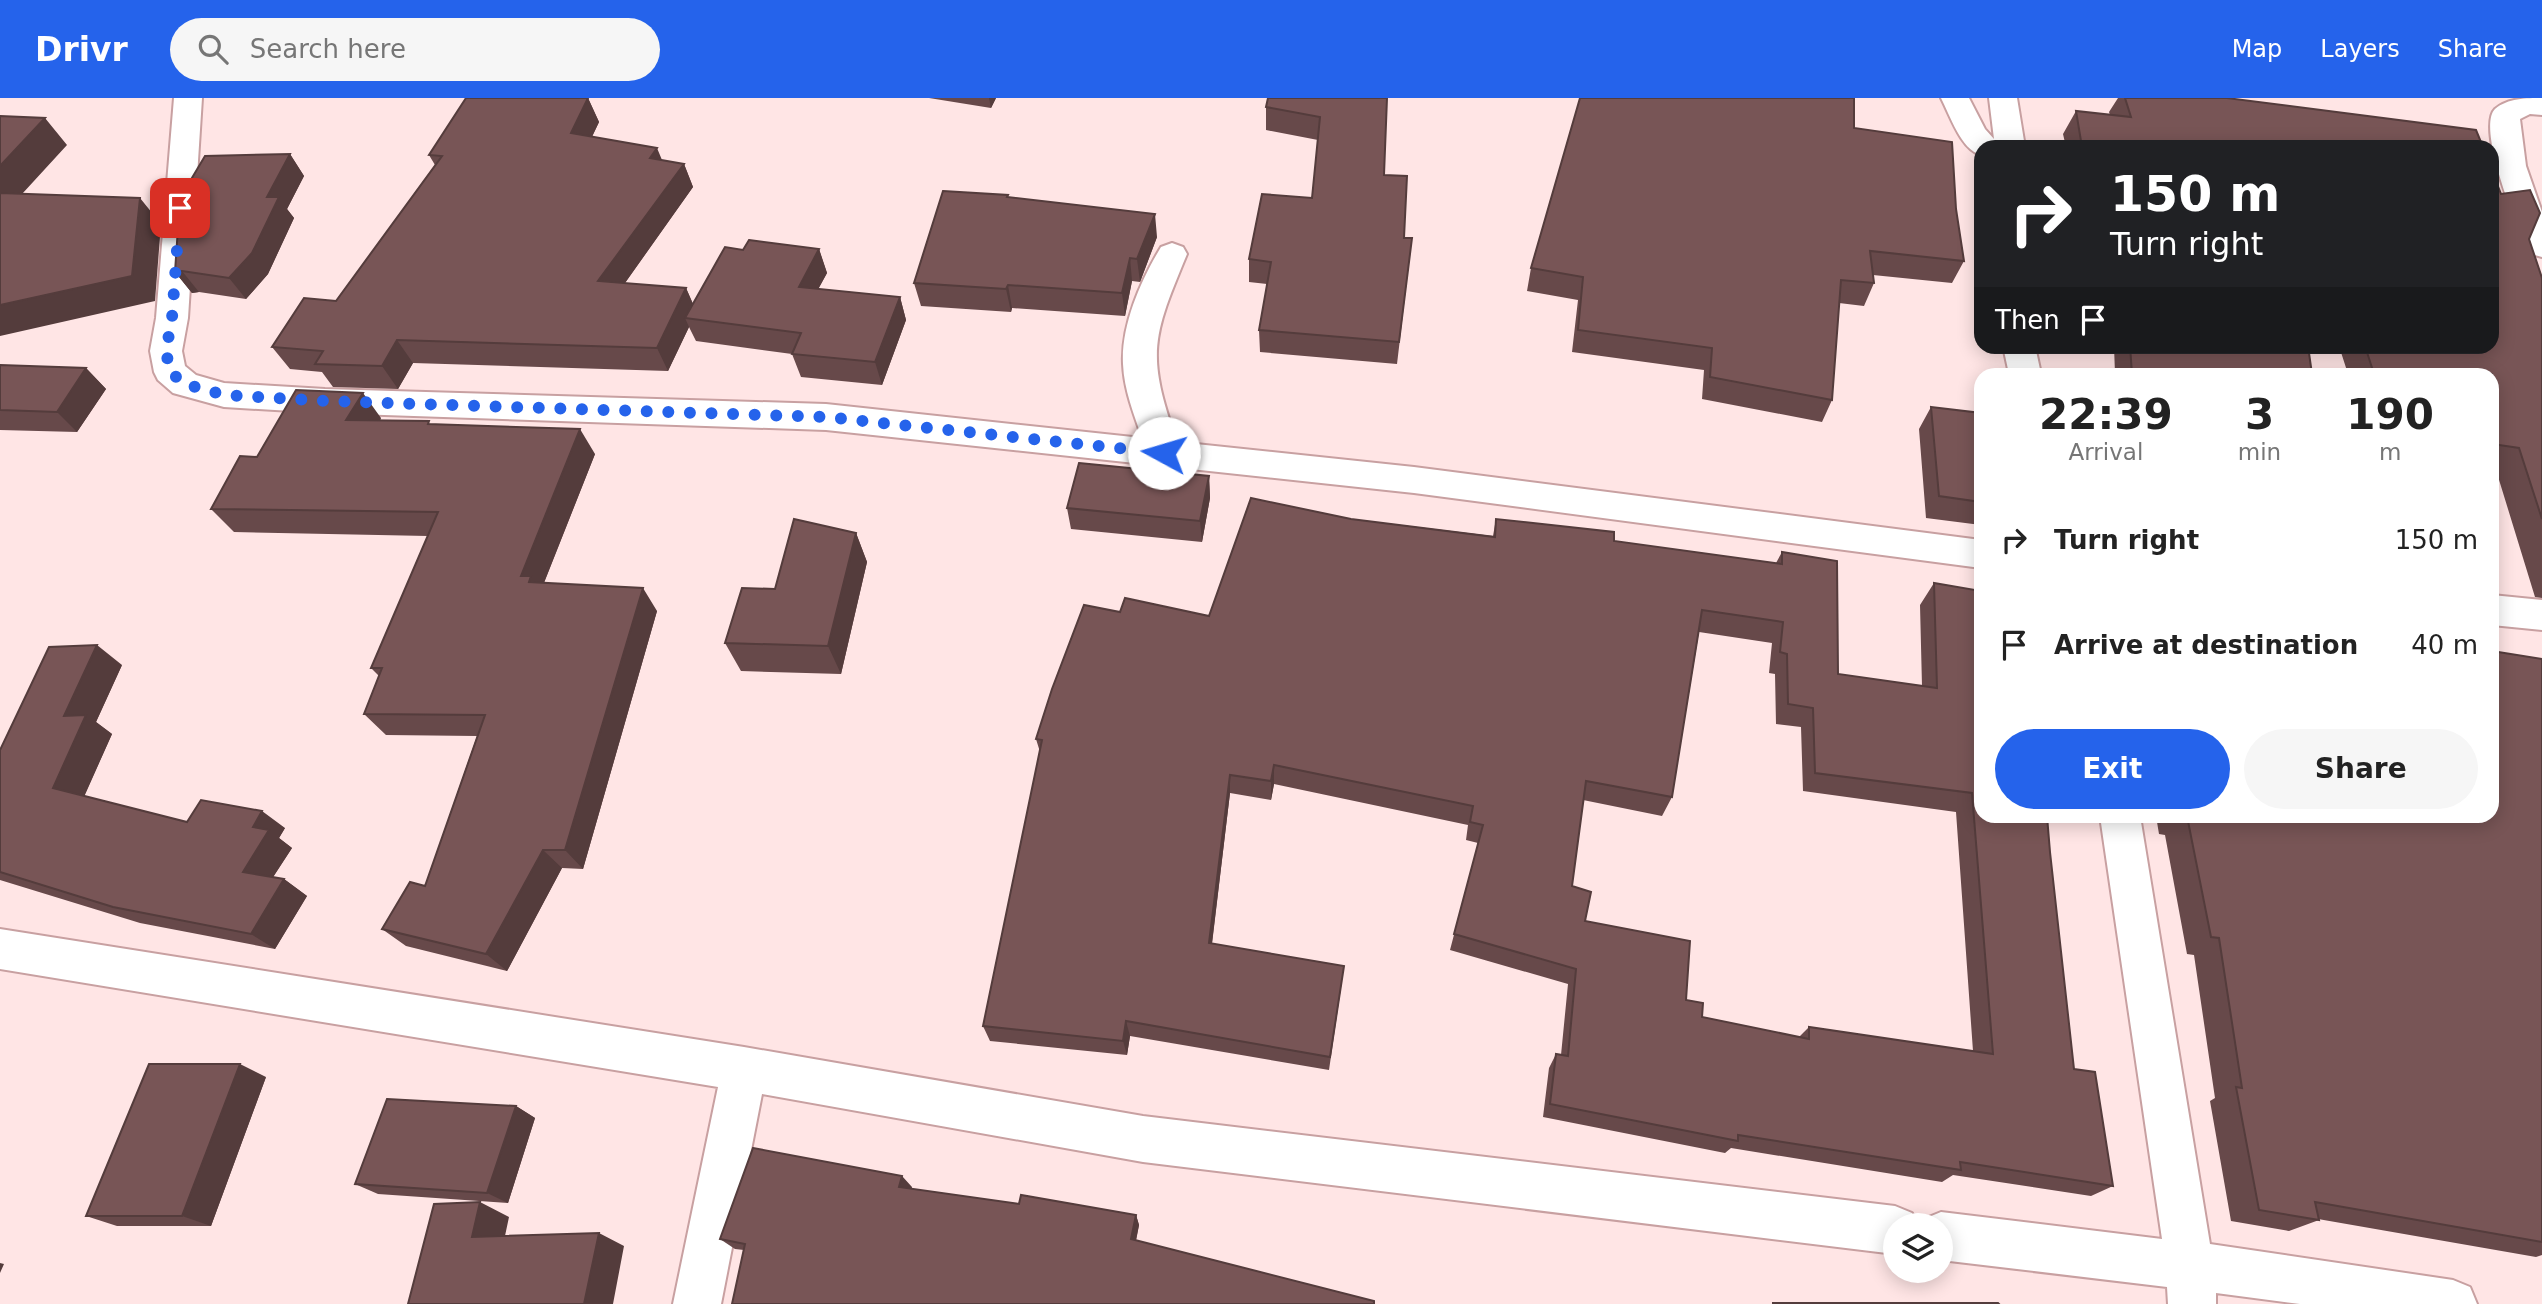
<!DOCTYPE html>
<style>
:root{--surface:#fff;--page:#f6f6f6;--text:#222;--muted:#767676;--accent:#2563eb}
body{margin:0;font-family:"DejaVu Sans",sans-serif;background:var(--page);color:var(--text);height:100vh;display:flex;flex-direction:column;font-size:26px;white-space:nowrap}
*{box-sizing:border-box;margin:0}
p{font-size:23px;color:var(--muted)}
.icon{flex:none;width:38px;height:38px;fill:none;stroke:currentColor;stroke-width:2;stroke-linecap:round;stroke-linejoin:round}
.map{position:relative;flex:1;overflow:hidden}
.side{position:absolute;left:1974px;top:270px;width:525px;height:455px;display:flex;flex-direction:column;background:var(--surface);border-radius:21px;box-shadow:0 4px 18px #0003}
.side>*{flex:none}
.top-card{position:absolute;left:1974px;top:42px;width:525px;height:214px;border-radius:21px;box-shadow:0 4px 18px #0003;background:#202124;color:#fff;overflow:hidden}
.tools{position:absolute;left:1883px;top:1115px;display:grid;gap:14px}
.tools a{display:grid;place-items:center;width:70px;height:70px;border-radius:50%;background:var(--surface);box-shadow:0 4px 18px #0003;font-size:35px}
.pin{position:absolute;display:grid;place-items:center;width:60px;height:60px;color:#fff;margin:-30px;border-radius:14px;box-shadow:0 4px 10px #0006}
.me{position:absolute;width:77px;margin:-38px;rotate:276deg;stroke-linejoin:round;filter:drop-shadow(0 0 5px #0008)}
.turn{display:flex;align-items:center;gap:24px;height:147px;padding:0 21px;font-size:32px}
.turn .icon{width:91px;height:91px;stroke-width:2.5}
.turn b{display:block;font-size:49px;line-height:60px}
.then{display:flex;align-items:center;height:66px;padding:0 21px;background:#0003;gap:14px;font-size:26px}
.eta{display:flex;justify-content:space-evenly;align-items:center;height:119px;text-align:center}
.eta b{font-size:42px;font-weight:600;line-height:49px}
.button{display:flex;gap:14px;margin-top:auto;padding:14px 21px}
.button a{flex:1;height:80px;border-radius:42px;background:var(--accent);color:#fff;font-size:28px;font-weight:600;line-height:80px;text-align:center}
.button a+a{background:var(--page);color:var(--text)}
ul{padding:0;list-style:none}
li{display:flex;align-items:center;gap:21px;height:105px;padding:0 21px}
li div{flex:1}
li b{display:block;font-size:26px}
li em{font-style:normal}
header{display:flex;align-items:center;gap:42px;box-sizing:border-box;height:98px;padding:0 35px;background:var(--accent);color:#fff}
header strong{font-size:33px}
nav{display:flex;gap:38px;margin-inline-start:auto;font-size:24px}
.search{width:490px;height:63px;background:var(--page);display:flex;align-items:center;gap:18px;box-sizing:border-box;padding:0 24px;border-radius:38px;color:var(--muted);font-size:26px}
.map>svg:first-child{display:block}
.lines{fill:none;stroke-linecap:round;stroke-linejoin:round}
.minor-casing{stroke:#c8a0a1;stroke-width:4}
.minor{fill:#fff;fill-rule:evenodd}
.wall{fill:#67494a;fill-rule:evenodd}
.shaded-wall{fill:#543c3c}
.building{fill:#785556;stroke:#543c3c;stroke-width:2;fill-rule:evenodd}
.route{stroke:#2563eb;stroke-width:12;stroke-dasharray:0 21.6}
</style>
<header>
<strong>Drivr</strong>
<div class="search"><svg class="icon" aria-label="search" viewBox="0 0 24 24"><circle cx="10" cy="10" r="6"/><path d="M15 15l6 6"/></svg>Search here</div>
<nav><a>Map</a><a>Layers</a><a>Share</a></nav>
</header>
<div class="map">
<svg width="2542" height="1206" viewBox="0 0 2542 1206">
<rect width="100%" height="100%" fill="#ffe5e5"/>
<g class="lines">
<!-- minor casing -->
<g class="minor-casing">
<path id="minor" d="M174,0H202L188,220L182,253L185,268L196,277L224,285L325,291L826,306L1142,340C1134,316 1124,292 1123,266C1121,227 1141,182 1161,149L1172,145L1183,149L1187,156C1152,240 1146,256 1177,344L1414,369L1981,442V470L1414,395L826,332L325,315L224,309L173,295L158,282L154,274L150,253L156,220Z
M1941,0H1969L1985,31L1994,41L1989,0H2017L2025,49H1981V57C1961,52 1950,17 1941,0Z
M2542,0V17L2530,16L2520,21L2526,68L2542,114V159L2531,156C2518,135 2476,30 2495,11C2508,0 2526,0 2542,0Z
M2003,248H2035L2041,276H2009Z
M2492,497L2542,502V532L2492,527Z
M2100,718H2140L2210,1146L2453,1182L2470,1189L2477,1206H2300L2216,1195V1206H2168L2167,1189L1941,1162V1127H1922L1924,1121L1941,1114L2162,1141Z
M0,831L744,949L1143,1018L1895,1108L1912,1115L1917,1127H1895V1156L1143,1064L762,996L721,1206H673L718,989L0,871Z"/>
</g>
<!-- minor -->
<use href="#minor" class="minor"/>
</g>
<!-- wall -->
<path class="wall" d="M588,0L599,24L592,39L662,62L684,66L693,89L625,185L686,190L693,206L743,152L819,151L827,175L818,191L900,199L906,222L882,287L801,279L792,256L696,243L689,229L668,273L413,265L398,291L333,289L322,274L290,271L272,249L336,203L435,67L429,57Z
M929,0H996L991,10Z
M1387,0L1384,77L1404,140H1412L1397,266L1260,254L1259,232L1267,186L1249,184V161L1312,100L1318,42L1266,32V9Z
M2118,0H2227L2483,49H2066L2063,36L2076,13L2110,17L2109,14Z
M1854,30L1956,111L1964,163L1952,185L1873,177L1874,185L1864,208L1839,205L1832,302L1822,324L1702,301L1704,272L1572,254L1578,202L1527,193L1531,170Z
M290,56L304,78L287,111L294,120L268,176L246,201L199,194L192,195L175,174Z
M2501,96L2529,141L2542,180V500L2535,499L2496,372L2492,371V276H2348L2339,248H2492Z
M1008,97V99L1157,139L1140,184L1132,183L1125,218L1012,210L1011,214L921,208L914,185Z
M2114,248H2308L2312,276H2115Z
M0,267L86,270L106,291L77,334L0,332Z
M1931,309L1981,315V427L1926,420L1919,331Z
M381,320L380,323L432,326L595,356L544,485L657,513L583,771L562,770L507,873L406,848L382,831L425,788L477,638L386,637L364,616L379,578L371,570L428,438L234,434L211,411L257,359Z
M1209,378L1210,400L1202,444L1071,431L1067,410Z
M1351,421L1493,438L1496,421L1614,443L1776,465L1782,454L1838,576L1922,588L1920,507L1934,485L2050,754L2074,971L2113,1088L2091,1098L1953,1077L1942,1084L1731,1050L1725,1055L1543,1019L1549,970L1556,956L1561,957L1568,886L1450,852L1478,745L1466,742L1468,727L1274,686L1271,702L1230,695L1212,846L1342,883L1329,972L1130,938L1127,957L990,943L983,928L1040,654L1036,641L1120,514L1209,518ZM1699,534L1772,545L1769,575L1775,576L1776,626L1801,629L1803,693L1956,714L1973,953L1809,929L1799,939L1702,919L1686,902L1585,823L1572,788L1583,702L1662,718L1672,699Z
M856,435L867,464L841,576L741,573L725,545L775,491Z
M2542,561V1157L2536,1159L2318,1121L2319,1122L2289,1133L2231,1123L2210,1003L2215,1000L2194,857L2187,856L2165,737L2159,736L2156,718H2492Z
M122,567L96,624L112,636L84,698L187,724L285,730L279,740L292,750L273,779L284,781L307,798L275,851L140,825L0,782V652Z
M266,979L211,1128H117L86,1118Z
M516,1008L535,1020L508,1105L378,1096L355,1086Z
M912,1089L911,1091L1019,1106L1136,1117L1139,1127L1136,1143L744,1152L735,1151L720,1141Z"/>
<!-- shaded-wall -->
<path class="shaded-wall" d="M588,0L599,24L582,59L571,35Z
M989,0H996L991,10Z
M45,20L67,47L0,120V68Z
M657,50L667,74L650,60Z
M290,56L304,78L287,111L294,120L268,176L246,201L229,180L267,99Z
M684,66L693,89L610,206L598,183Z
M140,100L161,126L155,203L0,238V207Z
M1155,116L1157,139L1140,184L1137,161Z
M819,151L827,175L807,212L799,189Z
M1130,160L1132,183L1125,218L1122,195Z
M182,173L199,194L192,195L175,174Z
M1008,187L1012,210L1011,214L1006,191Z
M686,190L696,213L685,220L689,229L668,273L657,250Z
M900,199L906,222L882,287L875,264Z
M397,242L413,265L398,291L382,268Z
M86,270L106,291L77,334L57,314Z
M363,295L381,320L365,347L346,322Z
M580,331L595,356L541,492L521,478Z
M1209,378L1210,400L1202,444L1200,423Z
M856,435L867,464L841,576L828,548Z
M643,490L657,513L583,771L565,752Z
M97,547L122,567L96,624L112,636L80,708L53,690L64,618Z
M1274,667V686L1271,702V683Z
M1230,677V695L1210,861L1209,845Z
M262,713L285,730L279,740L292,750L266,790L243,774L253,729Z
M543,752L562,770L507,873L486,856Z
M284,781L307,798L275,851L251,836Z
M1126,923L1130,938L1127,957L1123,943Z
M240,966L266,979L211,1128L182,1118Z
M516,1008L535,1020L508,1105L487,1095Z
M902,1078L912,1089L909,1099L899,1089Z
M480,1104L509,1119L502,1152L472,1139Z
M1136,1117L1139,1127L1134,1151L1131,1141Z
M599,1135L624,1148L613,1206H584Z
M0,1165L4,1166L0,1175Z"/>
<!-- building -->
<path class="building" d="M466,0H588L571,35L657,50L650,60L684,66L598,183L686,190L657,250L397,242L382,268L315,266L323,253L272,249L304,200L336,203L442,58L429,57Z
M1268,0H1387L1384,77L1407,78L1404,140H1412L1399,244L1259,232L1271,164L1249,161L1262,96L1312,100L1320,19L1266,9Z
M1580,0H1854V30L1952,44L1956,111L1964,163L1870,153L1874,185L1841,182L1832,302L1710,279L1712,250L1578,232L1583,179L1531,170Z
M2125,0H2227L2476,32L2483,49H2082L2076,13L2131,19Z
M0,18L45,20L0,68Z
M290,56L267,99H279L252,155L229,180L182,173L175,174L180,100L205,58Z
M2492,73L2501,96L2530,92L2540,115L2529,141L2542,180V421L2519,350L2492,346V276H2374L2365,248H2492Z
M943,93L1008,97L1007,99L1155,116L1137,161L1130,160L1122,195L1008,187L1006,191L914,185Z
M0,95L140,100L132,178L0,207Z
M749,142L819,151L799,189L900,199L875,264L792,256L801,235L685,220L725,149L743,152Z
M2130,248H2308L2312,276H2132Z
M0,267L86,270L57,314L0,312Z
M296,292L363,295L346,322L429,323L428,326L580,331L521,478H531L529,484L643,490L565,752H543L486,856L382,831L410,784L425,788L485,617L364,616L382,570H371L438,414L211,411L240,358L257,359Z
M1931,309L1981,315V404L1939,398Z
M1079,365L1209,378L1200,423L1067,410Z
M1251,400L1351,421L1495,439L1496,421L1614,434V443L1782,466V454L1837,463L1838,576L1937,590L1934,485L1981,493V718H2047L2050,754L2074,971L2095,974L2113,1088L1960,1064L1961,1072L1738,1037V1043L1550,1006L1556,956L1568,958L1576,871L1454,836L1483,727L1470,724L1473,708L1274,667L1271,683L1230,677L1209,845L1344,868L1330,959L1126,923L1123,943L983,928L1042,642L1036,641L1052,591L1084,507L1120,514L1125,500L1209,518ZM1702,512L1783,524L1780,554L1787,556L1788,606L1813,610L1815,675L1972,695L1993,956L1809,929V941L1702,919L1703,905L1686,902L1690,843L1585,823L1591,794L1572,788L1586,683L1672,699Z
M794,421L856,435L828,548L725,545L742,490L775,491Z
M97,547L64,618L86,617L53,690L187,724L201,702L262,713L253,729L269,732L243,774L284,781L251,836L113,809L0,774V652L49,549Z
M2492,553L2542,561V1144L2315,1104L2319,1122L2259,1112L2236,989L2242,990L2219,840L2211,839L2187,718H2183H2492Z
M149,966H240L182,1118H86Z
M387,1001L516,1008L487,1095L355,1086Z
M753,1050L902,1078L899,1089L1019,1106L1021,1097L1136,1117L1131,1141L1374,1203V1206H732L745,1146L720,1141Z
M480,1104L472,1139L599,1135L584,1206H408L434,1106Z
M1773,1205H1998L1999,1206H1773Z"/>
<g class="lines">
<!-- route -->
<path class="route" d="M180,110L172,220L166,253L170,274L185,286L224,297L325,303L826,319L1164,355"/>
</g>
</svg>
<div class="tools">
<a><svg class="icon" aria-label="layers" viewBox="0 0 24 24"><path d="M12 4l9 5-9 5-9-5zM3 14l9 5 9-5"/></svg></a>
</div>
<div class="pin" style="left:180px;top:110px;background:#d93025"><svg class="icon" aria-label="arrive" viewBox="0 0 24 24"><path d="M6 21V4h12l-3 4 3 4H6"/></svg></div>
<svg class="me" style="left:1164px;top:355px" viewBox="-20 -20 40 40"><circle r="19" fill="#fff"/><path d="M0-13L10 11 0 6-10 11z" fill="#2563eb"/></svg>
<div class="top-card">
<div class="turn"><svg class="icon" aria-label="right" viewBox="0 0 24 24"><path d="M7 20v-9h11M14 6l5 5-5 5"/></svg><div><b>150 m</b>Turn right</div></div>
<div class="then">Then<svg class="icon" aria-label="arrive" viewBox="0 0 24 24"><path d="M6 21V4h12l-3 4 3 4H6"/></svg></div>
</div>
<section class="side">
<div class="eta">
<div><b>22:39</b><p>Arrival</p></div>
<div><b>3</b><p>min</p></div>
<div><b>190</b><p>m</p></div>
</div>
<ul>
<li><svg class="icon" aria-label="right" viewBox="0 0 24 24"><path d="M7 20v-9h11M14 6l5 5-5 5"/></svg><div><b>Turn right</b></div><em>150 m</em></li>
<li><svg class="icon" aria-label="arrive" viewBox="0 0 24 24"><path d="M6 21V4h12l-3 4 3 4H6"/></svg><div><b>Arrive at destination</b></div><em>40 m</em></li>
</ul>
<div class="button"><a>Exit</a><a>Share</a></div>
</section>
</div>
